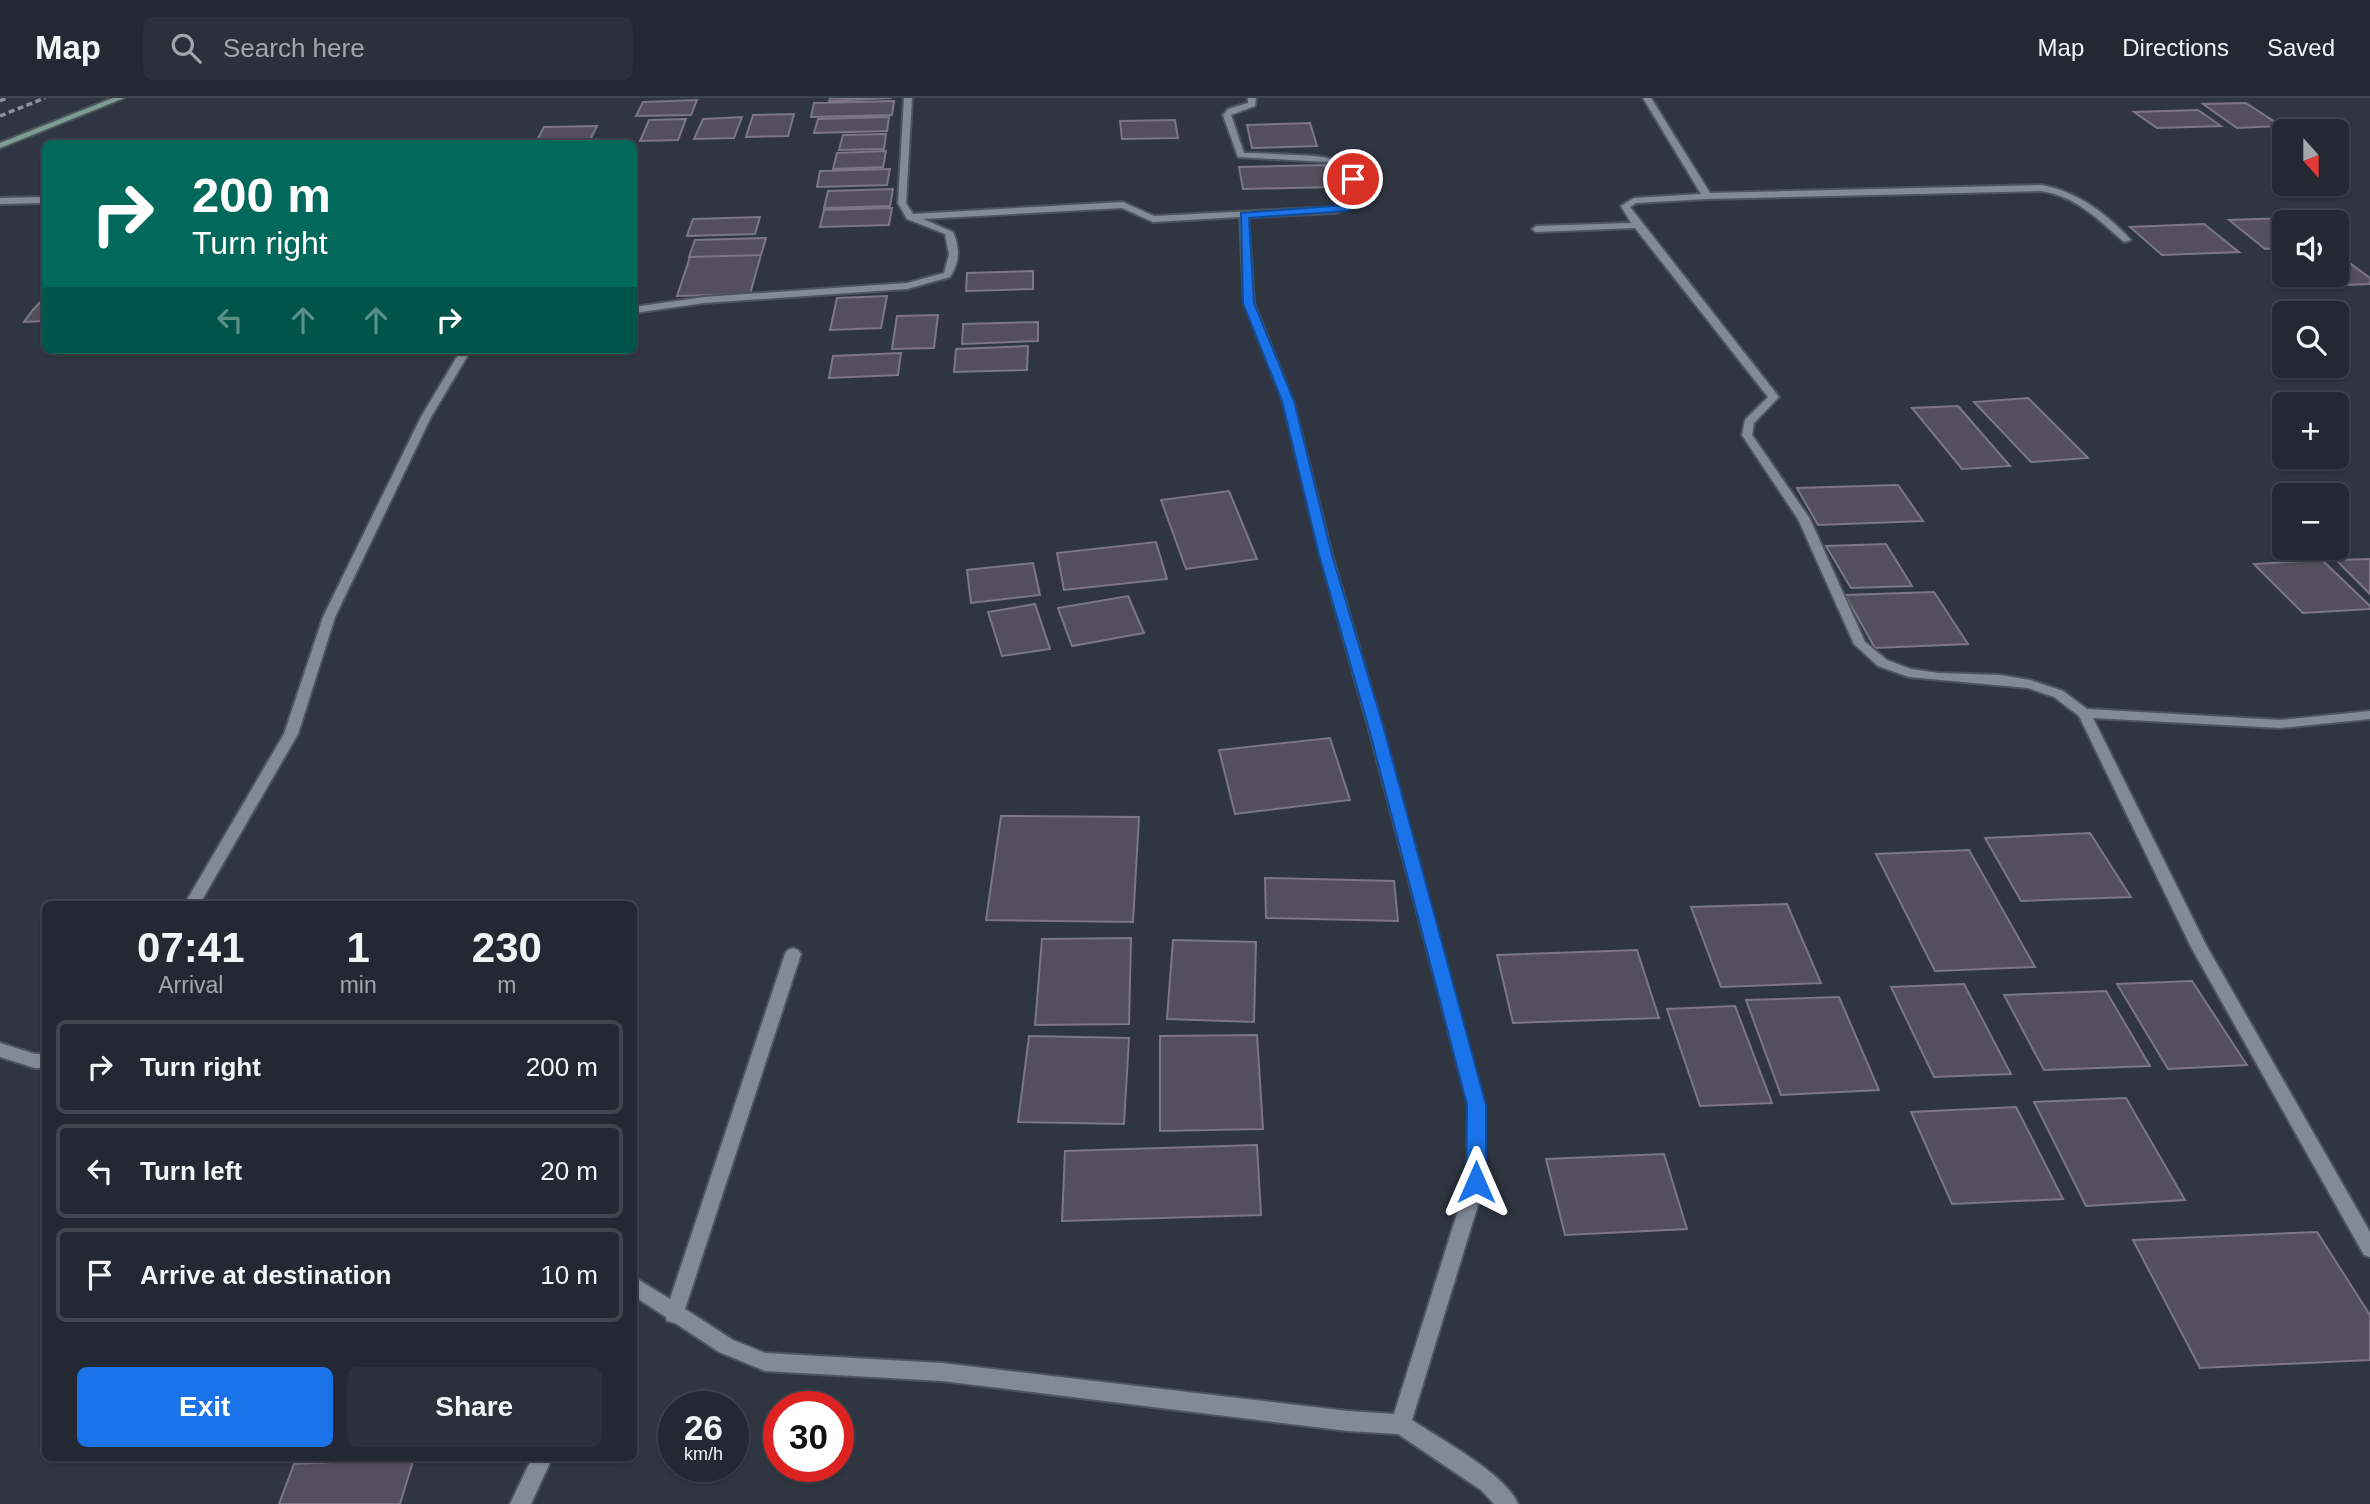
<!DOCTYPE html>
<meta charset="utf-8">
<style>
:root{--surface:#232832;--page:#2b303a;--text:#f1f3f6;--muted:#a3a6ac;--line:#40444d;--accent:#1a73e8}
body{margin:0;font-family:Arial,sans-serif;background:var(--page);color:var(--text);height:100vh;display:flex;flex-direction:column;font-size:26px;white-space:nowrap}
*{box-sizing:border-box;margin:0}
p{font-size:23px;color:var(--muted)}
.icon{flex:none;width:38px;height:38px;fill:none;stroke:currentColor;stroke-width:2;stroke-linecap:round;stroke-linejoin:round}
.map{position:relative;flex:1;overflow:hidden}
.panel{position:absolute;left:42px;top:803px;width:595px;height:560px;display:flex;flex-direction:column;background:var(--surface);border-radius:10px;box-shadow:0 2px 5px #0004,0 0 0 2px var(--line)}
.panel>*{flex:none}
.hud{position:absolute;left:42px;top:42px;width:595px;height:214px;border-radius:10px;box-shadow:0 2px 5px #0004,0 0 0 2px var(--line);background:#00695c;color:#fff;overflow:hidden}
.needle{width:46px;rotate:159deg}
.buttons{position:absolute;left:2272px;top:21px;display:grid;gap:14px}
.buttons a{display:grid;place-items:center;width:77px;height:77px;border-radius:10px;background:var(--surface);box-shadow:0 2px 5px #0004,0 0 0 2px var(--line);font-size:35px}
.speed{position:absolute;left:658px;top:1293px;display:flex;gap:14px;font-size:35px;font-weight:700;text-align:center}
.speed>*{display:grid;place-content:center;width:91px;height:91px;border-radius:50%;background:var(--surface);box-shadow:0 2px 5px #0004,0 0 0 2px var(--line);line-height:1}
.speed small{font-size:18px;font-weight:400}
.speed .limit{border:10px solid #d22;background:#fff;color:#111}
.pin{position:absolute;display:grid;place-items:center;width:60px;height:60px;color:#fff;margin:-30px;border:4px solid #fff;border-radius:50%;box-shadow:0 2px 7px #0007}
.me{position:absolute;width:77px;margin:-38px;rotate:0deg;stroke-linejoin:round;filter:drop-shadow(0 0 5px #0008)}
.turn{display:flex;align-items:center;gap:24px;height:147px;padding:0 35px;font-size:32px}
.turn .icon{width:91px;height:91px;stroke-width:2.5}
.turn b{display:block;font-size:49px;line-height:60px}
.lanes{display:flex;align-items:center;height:66px;padding:0 35px;background:#0003;justify-content:center;gap:35px;direction:ltr}
.lanes .off{opacity:.35}
.eta{display:flex;justify-content:space-evenly;align-items:center;height:119px;text-align:center}
.eta b{font-size:42px;font-weight:700;line-height:49px}
.cta{display:flex;gap:14px;margin-top:auto;padding:14px 35px}
.cta a{flex:1;height:80px;border-radius:10px;background:var(--accent);color:#fff;font-size:28px;font-weight:700;line-height:80px;text-align:center}
.cta a+a{background:var(--page);color:var(--text)}
ul{padding:0;list-style:none}
li{display:flex;align-items:center;gap:21px;height:94px;margin:0 14px 10px;padding:0 21px;border:4px solid var(--line);border-radius:10px}
li div{flex:1}
li b{display:block;font-size:26px}
li em{font-style:normal}
header{display:flex;align-items:center;gap:42px;box-sizing:border-box;height:98px;padding:0 35px;background:var(--surface);border-bottom:2px solid var(--line)}
header strong{font-size:33px}
nav{display:flex;gap:38px;margin-inline-start:auto;font-size:24px}
.search{width:490px;height:63px;background:var(--page);display:flex;align-items:center;gap:18px;box-sizing:border-box;padding:0 24px;border-radius:10px;color:var(--muted);font-size:26px}
.map>svg:first-child{display:block}
.building{fill:#544f5c;stroke:#7c7685;stroke-width:2}
.lines{fill:none;stroke-linecap:round;stroke-linejoin:round}
.street-casing{stroke:#4e545e;stroke-width:4}
.secondary-casing{stroke:#4e545e;stroke-width:4}
.street{fill:#828a97;fill-rule:evenodd}
.secondary{fill:#7b9d95;fill-rule:evenodd}
.rail{stroke:#8c929c;stroke-width:3.5;stroke-dasharray:6 3.5;stroke-linecap:butt}
.route{fill:#1a73e8;stroke:#114b97;stroke-width:2}
</style>
<header>
<strong>Map</strong>
<div class="search"><svg class="icon" aria-label="search" viewBox="0 0 24 24"><circle cx="10" cy="10" r="6"/><path d="M15 15l6 6"/></svg>Search here</div>
<nav><a>Map</a><a>Directions</a><a>Saved</a></nav>
</header>
<div class="map">
<svg width="2370" height="1406" viewBox="0 0 2370 1406">
<rect width="100%" height="100%" fill="#2f3642"/>
<!-- building -->
<path class="building" d="M830,0H891L829,3Z
M697,2L691,17L636,18L643,4Z
M894,3L892,17L811,19L814,5Z
M2246,5L2281,28L2237,30L2203,6Z
M2198,12L2221,28L2157,30L2134,14Z
M794,16L788,38L746,39L753,17Z
M742,19L734,40L694,41L703,21Z
M889,19L887,33L814,35L818,21Z
M686,21L678,42L640,43L649,22Z
M1175,22L1178,40L1122,41L1120,23Z
M1310,25L1317,48L1252,50L1247,27Z
M597,28L588,46H535L544,29Z
M886,36L884,51L839,52L843,37Z
M886,53L883,69L833,71L837,55Z
M1325,67L1332,89L1243,91L1239,69Z
M890,71L887,87L817,89L820,73Z
M893,91L890,108L824,110L828,93Z
M892,110L889,127L820,129L824,112Z
M760,119L755,136L687,138L693,121Z
M2289,120L2295,124H2284V150L2265,151L2229,122Z
M2204,126L2239,154L2162,157L2130,129Z
M766,140L761,157L689,159L695,142Z
M2336,155L2370,180V186L2316,188L2301,177H2336Z
M761,157L750,196L677,198L690,159Z
M1033,173V191L966,193L967,175Z
M887,198L881,230L830,232L837,200Z
M45,199L46,223L24,224L32,213Z
M938,217L934,250L892,251L897,218Z
M1038,224V243L962,246L963,226Z
M1028,248L1027,272L954,274L956,251Z
M901,255L898,277L829,280L833,258Z
M2028,300L2088,360L2031,364L1974,304Z
M1958,308L2010,368L1962,371L1912,310Z
M1898,387L1923,423L1818,427L1797,390Z
M1229,393L1257,461L1186,471L1161,402Z
M1156,444L1167,481L1064,492L1057,455Z
M1886,446L1912,488L1851,490L1826,448Z
M2370,461V496L2336,462Z
M2322,462L2370,508V511L2303,515L2254,466Z
M1033,465L1040,497L971,505L967,472Z
M1934,494L1968,546L1875,550L1845,497Z
M1128,498L1144,535L1072,548L1058,510Z
M1035,506L1050,551L1002,558L988,514Z
M1330,640L1350,702L1235,716L1219,652Z
M1001,718L1139,719L1133,824L986,822Z
M2090,735L2131,799L2021,803L1985,740Z
M1969,752L2035,869L1935,873L1876,756Z
M1265,780L1394,783L1398,823L1266,820Z
M1787,806L1821,885L1721,889L1691,809Z
M1131,840L1129,926L1035,927L1042,841Z
M1173,842L1256,844L1254,924L1167,921Z
M1637,852L1659,920L1513,925L1497,857Z
M2192,883L2247,967L2168,971L2117,886Z
M1964,886L2011,976L1934,979L1891,889Z
M2106,893L2150,968L2044,972L2004,897Z
M1839,899L1879,992L1781,997L1746,902Z
M1735,908L1772,1005L1700,1008L1667,911Z
M1257,937L1263,1031L1160,1033V938Z
M1029,938L1129,940L1124,1026L1018,1024Z
M2126,1000L2185,1102L2086,1108L2034,1004Z
M2016,1009L2063,1101L1952,1106L1911,1014Z
M1257,1047L1261,1117L1062,1123L1065,1053Z
M1664,1056L1687,1131L1565,1137L1546,1061Z
M2317,1134L2370,1217V1262L2200,1270L2133,1142Z
M414,1360L400,1406H279L294,1366Z"/>
<g class="lines">
<!-- street casing -->
<g class="street-casing">
<path id="street" d="M904,0H912L906,105L913,116L1123,104L1154,118L1334,109L1345,107L1353,101C1355,85 1343,72 1328,64L1238,59L1223,17L1228,11L1248,5V0H1256L1255,8L1231,17L1244,55C1261,55 1278,56 1295,57C1331,58 1353,61 1363,100C1355,110 1346,112 1334,115L1248,119L1254,205L1293,303L1332,457L1383,631L1484,1007L1485,1084L1412,1322C1440,1341 1506,1376 1518,1406H1494L1481,1392L1398,1336L1348,1333L942,1283L765,1273L719,1254L675,1225L667,1223L666,1219L634,1198V1179L670,1201L785,856L788,852L793,850L798,852L801,856L685,1211L733,1242L765,1255L942,1265L1348,1313L1394,1316L1467,1084L1468,1007L1369,631L1320,457L1283,303L1244,205L1240,119L1153,124L1122,110L923,121L953,134C960,150 960,164 950,179L907,191L704,205L634,215V209L704,199L907,185L944,175L949,156L945,136L907,121L898,105Z
M1643,0H1651L1710,95L2041,87C2077,93 2107,116 2131,142L2124,144C2099,122 2076,98 2041,93L1707,101L1636,105L1630,109L1779,299L1754,325L1752,337L1810,421L1865,544L1887,562L1911,571L1938,575L2000,577L2030,582L2063,593L2087,611L2280,622L2370,613V621L2280,630L2093,620L2206,847L2370,1134V1159L2364,1157L2191,849L2079,618L2054,599L2028,590L1909,579L1878,568L1854,546L1798,421L1742,337L1745,322L1768,299L1635,130L1536,134L1532,131L1536,128L1631,125L1621,108L1634,100L1701,96Z
M46,99V105L0,106V100Z
M461,252H471L431,319L335,519L298,636L199,807H184L284,636L323,519L421,319Z
M0,945L35,956H46V970H35L0,959Z
M532,1360H552L531,1406H510Z"/>
</g>
<!-- secondary casing -->
<g class="secondary-casing">
<path id="secondary" d="M113,0H124L0,50V45Z"/>
</g>
<!-- street -->
<use href="#street" class="street"/>
<!-- secondary -->
<use href="#secondary" class="secondary"/>
<!-- rail -->
<path class="rail" d="M0,3L7,0
M0,18L45,0"/>
</g>
<!-- route -->
<path class="route" d="M1353,78L1358,81L1364,100L1348,113L1249,120L1254,205L1294,303L1332,457L1384,631L1486,1007V1084L1483,1090L1476,1092L1469,1090L1466,1084L1467,1007L1369,631L1319,457L1282,303L1243,205L1241,115L1345,107L1354,99L1349,81Z"/>
</svg>
<div class="buttons">
<a><svg class="needle" viewBox="-14 -14 28 28"><path d="M0-13l5 13h-10z" fill="#e53935"/><path d="M0 13l5-13h-10z" fill="#a3a6ac"/></svg></a>
<a><svg class="icon" aria-label="sound" viewBox="0 0 24 24"><path d="M4 9h4l5-4v14l-5-4H4zM17 9q2 3 0 6"/></svg></a>
<a><svg class="icon" aria-label="search" viewBox="0 0 24 24"><circle cx="10" cy="10" r="6"/><path d="M15 15l6 6"/></svg></a>
<a>+</a>
<a>−</a>
</div>
<div class="speed"><div>26<small>km/h</small></div><div class="limit">30</div></div>
<div class="pin" style="left:1353px;top:81px;background:#d93025"><svg class="icon" aria-label="arrive" viewBox="0 0 24 24"><path d="M6 21V4h12l-3 4 3 4H6"/></svg></div>
<svg class="me" style="left:1476px;top:1084px" viewBox="-20 -20 40 40"><path d="M0-17L14 15 0 8-14 15z" fill="#1a73e8" stroke="#fff" stroke-width="4"/></svg>
<div class="hud">
<div class="turn"><svg class="icon" aria-label="right" viewBox="0 0 24 24"><path d="M7 20v-9h11M14 6l5 5-5 5"/></svg><div><b>200 m</b>Turn right</div></div>
<div class="lanes"><svg class="icon off" aria-label="left" viewBox="0 0 24 24"><path d="M17 20v-9H6M10 6l-5 5 5 5"/></svg><svg class="icon off" aria-label="ahead" viewBox="0 0 24 24"><path d="M12 20V5M6 11l6-6 6 6"/></svg><svg class="icon off" aria-label="ahead" viewBox="0 0 24 24"><path d="M12 20V5M6 11l6-6 6 6"/></svg><svg class="icon" aria-label="right" viewBox="0 0 24 24"><path d="M7 20v-9h11M14 6l5 5-5 5"/></svg></div>
</div>
<section class="panel">
<div class="eta">
<div><b>07:41</b><p>Arrival</p></div>
<div><b>1</b><p>min</p></div>
<div><b>230</b><p>m</p></div>
</div>
<ul>
<li><svg class="icon" aria-label="right" viewBox="0 0 24 24"><path d="M7 20v-9h11M14 6l5 5-5 5"/></svg><div><b>Turn right</b></div><em>200 m</em></li>
<li><svg class="icon" aria-label="left" viewBox="0 0 24 24"><path d="M17 20v-9H6M10 6l-5 5 5 5"/></svg><div><b>Turn left</b></div><em>20 m</em></li>
<li><svg class="icon" aria-label="arrive" viewBox="0 0 24 24"><path d="M6 21V4h12l-3 4 3 4H6"/></svg><div><b>Arrive at destination</b></div><em>10 m</em></li>
</ul>
<div class="cta"><a>Exit</a><a>Share</a></div>
</section>
</div>
